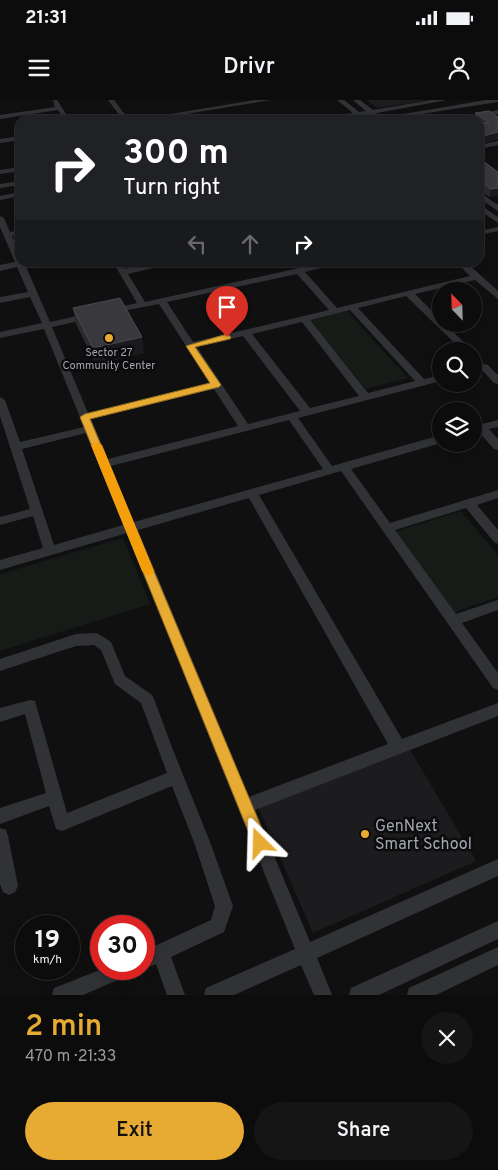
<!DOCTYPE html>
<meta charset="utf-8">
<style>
:root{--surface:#0c0c0d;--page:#151516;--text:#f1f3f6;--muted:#9a9b9d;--line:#2c2c2e;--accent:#e7aa32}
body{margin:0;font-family:Overpass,sans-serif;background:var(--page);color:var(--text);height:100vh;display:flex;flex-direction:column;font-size:19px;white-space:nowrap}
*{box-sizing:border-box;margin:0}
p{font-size:16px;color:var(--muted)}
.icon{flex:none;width:28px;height:28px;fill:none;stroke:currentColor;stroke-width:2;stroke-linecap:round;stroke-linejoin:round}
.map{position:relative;height:895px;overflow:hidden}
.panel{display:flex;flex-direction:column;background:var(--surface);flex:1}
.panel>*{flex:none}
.guide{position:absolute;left:15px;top:15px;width:469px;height:152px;border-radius:15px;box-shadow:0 2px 12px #0003,0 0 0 1px var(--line);background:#202124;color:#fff;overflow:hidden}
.needle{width:32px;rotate:337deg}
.fabs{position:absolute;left:432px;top:182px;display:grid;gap:10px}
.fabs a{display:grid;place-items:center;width:50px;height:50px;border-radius:50%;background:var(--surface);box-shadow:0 2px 12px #0003,0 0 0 1px var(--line);font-size:25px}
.speed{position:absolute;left:15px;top:815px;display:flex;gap:10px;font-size:25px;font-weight:700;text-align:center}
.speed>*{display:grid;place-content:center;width:65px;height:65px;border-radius:50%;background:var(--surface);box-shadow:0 2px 12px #0003,0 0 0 1px var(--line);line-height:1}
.speed small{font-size:12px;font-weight:400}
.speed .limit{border:8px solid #d22;background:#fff;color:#111}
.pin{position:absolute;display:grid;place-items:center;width:42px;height:42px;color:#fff;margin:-51px -21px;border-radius:50% 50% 50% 0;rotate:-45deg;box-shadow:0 0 5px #0007}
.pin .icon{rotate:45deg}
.me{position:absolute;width:55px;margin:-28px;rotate:338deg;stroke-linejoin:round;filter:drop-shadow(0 0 4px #0008)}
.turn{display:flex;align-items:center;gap:18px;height:105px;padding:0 25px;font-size:22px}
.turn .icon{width:65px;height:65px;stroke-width:2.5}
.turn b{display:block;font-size:35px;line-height:42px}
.lanes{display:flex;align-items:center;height:48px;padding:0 25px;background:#0003;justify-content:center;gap:25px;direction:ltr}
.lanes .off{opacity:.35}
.round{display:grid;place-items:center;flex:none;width:52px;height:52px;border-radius:26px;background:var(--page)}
.headline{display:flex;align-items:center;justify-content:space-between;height:85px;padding:0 25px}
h1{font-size:30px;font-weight:600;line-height:38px;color:var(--accent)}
.action{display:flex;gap:10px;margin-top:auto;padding:10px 25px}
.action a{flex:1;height:58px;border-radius:30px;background:var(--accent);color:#111;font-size:20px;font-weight:600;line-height:58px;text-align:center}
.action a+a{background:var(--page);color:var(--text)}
.status{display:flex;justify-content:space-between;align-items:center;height:35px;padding:0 25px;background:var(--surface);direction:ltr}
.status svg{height:14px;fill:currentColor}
header{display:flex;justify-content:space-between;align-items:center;height:65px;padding:0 25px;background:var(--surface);font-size:22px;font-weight:600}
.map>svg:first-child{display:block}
.built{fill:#1c1c1e}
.green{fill:#161b17}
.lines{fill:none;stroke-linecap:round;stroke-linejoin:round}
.minor{fill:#313236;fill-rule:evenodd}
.wall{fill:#2c2c2f}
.shaded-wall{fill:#1b1b1d}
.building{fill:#39393d;stroke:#494a4f}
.route{fill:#e7aa32;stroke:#966e20}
.slow{fill:#f59e0b}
.poi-dot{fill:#e7aa32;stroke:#0b0b0c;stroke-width:2}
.labels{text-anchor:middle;stroke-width:5;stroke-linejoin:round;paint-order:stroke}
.far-poi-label{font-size:11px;fill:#a2a6b1;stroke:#0b0b0c}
.near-poi-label{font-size:16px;fill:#a2a6b1;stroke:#0b0b0c;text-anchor:start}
</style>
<div class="status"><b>21:31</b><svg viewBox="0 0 49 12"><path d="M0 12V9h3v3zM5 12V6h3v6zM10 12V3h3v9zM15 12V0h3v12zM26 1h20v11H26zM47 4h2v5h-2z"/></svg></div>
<header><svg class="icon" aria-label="menu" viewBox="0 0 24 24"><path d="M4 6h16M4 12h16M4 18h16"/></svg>Drivr<svg class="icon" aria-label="person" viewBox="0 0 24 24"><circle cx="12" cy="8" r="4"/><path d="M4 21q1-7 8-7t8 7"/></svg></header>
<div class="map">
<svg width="498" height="895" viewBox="0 0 498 895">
<rect width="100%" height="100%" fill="#101011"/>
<!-- built -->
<path class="built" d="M367,0H430L377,8Z
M409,648L476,761L313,833L258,707Z"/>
<!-- green -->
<path class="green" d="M346,210L408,278L366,289L308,219Z
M461,411L498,455V497L453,513L394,432Z
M123,438L150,504L0,551V474Z"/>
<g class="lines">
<!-- minor -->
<path class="minor" d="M53,0H57L70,20H64L58,10L0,19V15L55,7Z
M108,0H114L129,20H123Z
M255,0H271L150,20H134Z
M337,0H344L359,12L366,11L353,0H360L373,10L432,0H447L377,13L374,16L370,14L364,15L365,17L362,19C350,14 331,20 318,20L353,13Z
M486,0H498V2L389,19L386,17Z
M498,10V14L463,20H449Z
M20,36V40L0,43V39Z
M498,41V45L479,49V45Z
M20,67V71L0,74V70Z
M20,81V85L0,88V84Z
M20,92V96L0,100V96Z
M479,92L498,105V111L479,98Z
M479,104L498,117V123L479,110Z
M0,116L4,118L10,132L20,130V134L12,136L20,154V162H24L50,222L90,213L95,216L93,218L52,227L88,313L210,283L159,204L107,214V210L137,203L113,162H122L125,169L158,162H177L128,174L145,202L326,162H344L305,172L337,208L470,176L456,162H466L498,191V199L475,180L415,194L441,220V224H445L473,251H463L406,196L358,208L424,279L441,275V281L298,318L332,366L441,335V343L351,369L390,423L498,390V398L477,405L498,430V444L494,442L466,408L395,430L456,514L498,500V510L462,523L498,573V590L493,588L341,371L259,395L402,639L498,603V616L255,710L310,842L498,759V776L317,858L332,895H314L301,865L234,895H204L206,888L295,849L127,433L0,470V460L43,448L33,416L0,425V417L30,409L0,316V297L5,300L20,342L84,327L44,229L0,238V232L42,223L30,197L0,203V197L28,192L17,167L0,171V165L15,162L0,127ZM297,174L329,210L193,242L167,202ZM350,210L415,281L368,293L310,220ZM302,222L359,296L310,308L252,234ZM243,236L300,311L248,324L197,247ZM214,289L238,326L108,359L91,319ZM289,320L323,369L134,422L111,366ZM86,333L123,425L54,445L22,349ZM249,398L388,644L249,697L138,430Z
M498,127V131L479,135V131Z
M484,264L488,265L498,275V284L494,283L482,270L474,272V266Z
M498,320V327L489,329L498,339V350L494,349L479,332L474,333V326Z
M97,533L111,542L125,576L152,595L154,599L173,650L210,742L233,806L224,832L171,857L185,895H167L156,864L144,869H143L144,851L211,820L215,806L194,742L172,686L62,731L56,729L49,706L0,724V708L46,693L25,614L0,622V608L30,600L35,601L67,713L167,673L141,603L115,584L101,550L94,545L76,546L0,571V559L76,534Z
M0,728L6,730L8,736L18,786L15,792L9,795L3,792L0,784Z
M498,821V839L379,895H349L351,888Z
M498,847V865L436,895H407L409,888Z
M102,869H132L129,875L83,895H52L54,888Z"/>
</g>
<!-- wall -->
<path class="wall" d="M475,13L498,17V39L479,44V20H474Z
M479,58L498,72V95L489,97L479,89Z
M20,90V106L16,99L15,91Z
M73,208L144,253L96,264L76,224Z"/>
<!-- shaded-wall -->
<path class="shaded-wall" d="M498,32V39L479,44V37Z
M498,88V95L489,97L491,89Z
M142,237L144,253L96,264L93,248Z"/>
<!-- building -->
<path class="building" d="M489,11L498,17V32L479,37V24L489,22L475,13Z
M479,58L498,72V88L491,89L479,81Z
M20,90V102L15,91Z
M120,198L142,237L93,248L73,208Z"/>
<!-- route -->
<path class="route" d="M227,234L231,237L230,239L195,247L221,285L219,287L90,319L268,743L266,748L260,750L255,748L253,743L80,317L85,314L210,283L186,246Z"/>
<!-- slow -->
<path class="slow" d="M96,342L102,345L154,471L152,474L148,476L142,471L91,345Z"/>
<!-- markers -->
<g class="poi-dot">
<circle cx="109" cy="238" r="5"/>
<circle cx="365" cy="734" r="5"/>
</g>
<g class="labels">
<!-- far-poi labels -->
<g class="far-poi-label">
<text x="109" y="256">Sector 27<tspan x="109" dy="13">Community Center</tspan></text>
</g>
<!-- near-poi labels -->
<g class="near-poi-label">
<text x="375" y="731">GenNext<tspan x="375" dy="18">Smart School</tspan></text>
</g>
</g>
</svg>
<div class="fabs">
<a><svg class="needle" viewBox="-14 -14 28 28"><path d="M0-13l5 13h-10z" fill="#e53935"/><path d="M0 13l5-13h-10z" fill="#9a9b9d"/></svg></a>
<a><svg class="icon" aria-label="search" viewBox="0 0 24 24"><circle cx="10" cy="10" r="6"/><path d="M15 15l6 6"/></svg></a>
<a><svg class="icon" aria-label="layers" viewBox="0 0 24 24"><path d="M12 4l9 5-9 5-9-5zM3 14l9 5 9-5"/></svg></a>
</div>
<div class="speed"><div>19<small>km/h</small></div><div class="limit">30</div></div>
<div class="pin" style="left:227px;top:237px;background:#d93025"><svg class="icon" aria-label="arrive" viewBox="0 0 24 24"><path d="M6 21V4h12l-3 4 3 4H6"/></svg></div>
<svg class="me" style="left:260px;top:743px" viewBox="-20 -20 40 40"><path d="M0-17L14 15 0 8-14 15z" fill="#e7aa32" stroke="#fff" stroke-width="4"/></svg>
<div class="guide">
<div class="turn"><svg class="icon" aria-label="right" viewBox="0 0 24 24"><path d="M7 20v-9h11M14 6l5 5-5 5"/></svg><div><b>300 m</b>Turn right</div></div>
<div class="lanes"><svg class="icon off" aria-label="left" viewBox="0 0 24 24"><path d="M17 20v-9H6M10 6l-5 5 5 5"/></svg><svg class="icon off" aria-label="ahead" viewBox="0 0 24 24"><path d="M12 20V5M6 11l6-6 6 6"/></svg><svg class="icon" aria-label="right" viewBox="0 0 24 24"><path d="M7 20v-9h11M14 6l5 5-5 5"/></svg></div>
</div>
</div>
<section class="panel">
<div class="headline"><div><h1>2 min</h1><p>470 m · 21:33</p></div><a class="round"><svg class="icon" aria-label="close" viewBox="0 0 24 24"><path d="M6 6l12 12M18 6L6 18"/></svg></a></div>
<div class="action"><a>Exit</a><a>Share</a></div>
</section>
